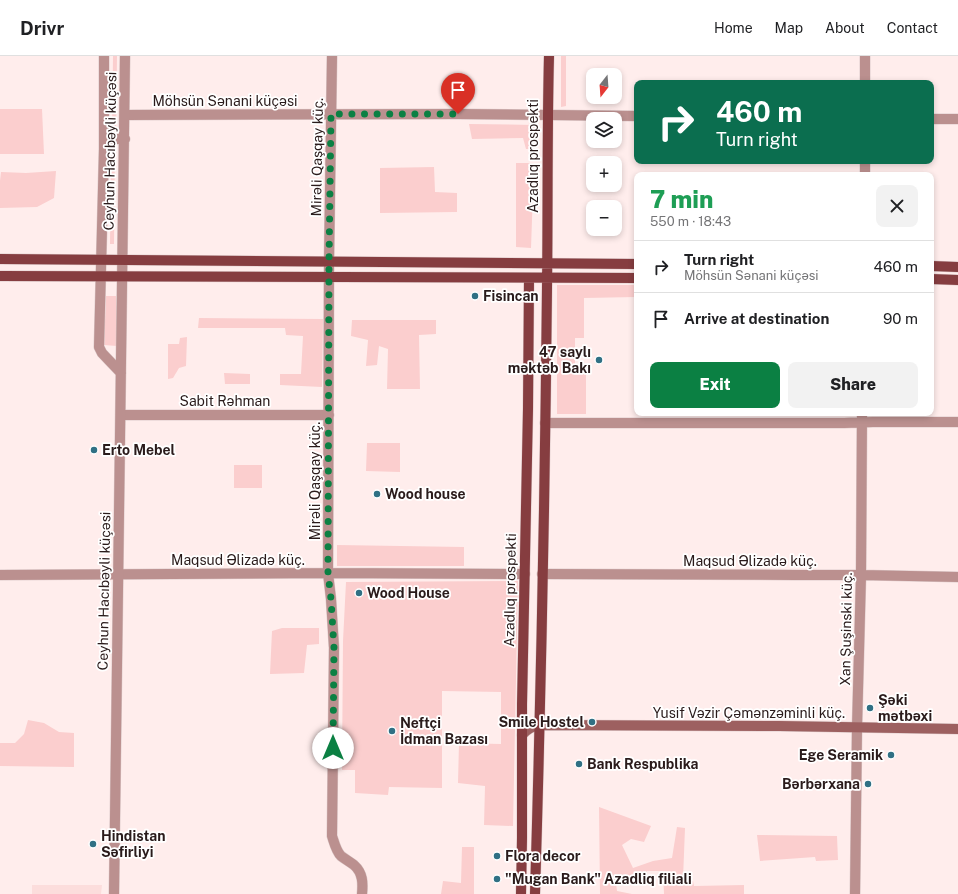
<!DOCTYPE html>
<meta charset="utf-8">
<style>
:root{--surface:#fff;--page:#f2f2f2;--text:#202124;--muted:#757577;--line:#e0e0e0;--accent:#0b8043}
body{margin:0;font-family:"Public Sans",sans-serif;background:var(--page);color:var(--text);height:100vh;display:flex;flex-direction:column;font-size:15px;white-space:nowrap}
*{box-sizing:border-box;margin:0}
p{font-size:13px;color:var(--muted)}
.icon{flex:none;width:22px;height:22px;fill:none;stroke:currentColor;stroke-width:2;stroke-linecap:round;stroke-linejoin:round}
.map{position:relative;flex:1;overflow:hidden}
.details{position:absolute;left:634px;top:116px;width:300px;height:244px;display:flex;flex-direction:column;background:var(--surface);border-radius:8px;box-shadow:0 2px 6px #0003}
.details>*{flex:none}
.top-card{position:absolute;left:634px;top:24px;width:300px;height:84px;border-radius:8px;box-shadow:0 2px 6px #0003;background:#0b6e4f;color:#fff;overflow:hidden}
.needle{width:26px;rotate:197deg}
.controls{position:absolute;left:586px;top:12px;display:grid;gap:8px}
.controls a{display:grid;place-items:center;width:36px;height:36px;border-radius:8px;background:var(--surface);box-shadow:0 2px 6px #0003;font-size:20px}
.pin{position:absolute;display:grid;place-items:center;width:34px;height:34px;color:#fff;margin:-41px -17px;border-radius:50% 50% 50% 0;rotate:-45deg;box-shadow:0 0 4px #0007}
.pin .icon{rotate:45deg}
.me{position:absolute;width:44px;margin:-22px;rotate:0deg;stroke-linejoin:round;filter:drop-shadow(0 0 3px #0008)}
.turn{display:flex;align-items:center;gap:14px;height:84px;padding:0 16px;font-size:18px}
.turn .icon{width:52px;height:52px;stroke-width:2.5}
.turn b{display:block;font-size:28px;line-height:34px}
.round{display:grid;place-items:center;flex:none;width:42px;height:42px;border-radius:8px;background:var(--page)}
.headline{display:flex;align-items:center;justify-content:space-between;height:68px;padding:0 16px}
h1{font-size:24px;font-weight:800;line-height:30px;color:#1e9e55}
.action{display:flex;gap:8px;margin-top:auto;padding:8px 16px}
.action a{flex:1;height:46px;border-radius:8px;background:var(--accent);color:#fff;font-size:16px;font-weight:800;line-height:46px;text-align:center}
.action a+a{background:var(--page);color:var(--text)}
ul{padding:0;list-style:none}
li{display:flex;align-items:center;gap:12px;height:52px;padding:0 16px;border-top:1px solid var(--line)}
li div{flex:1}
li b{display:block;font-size:15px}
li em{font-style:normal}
header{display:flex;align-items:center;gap:24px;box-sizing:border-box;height:56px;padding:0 20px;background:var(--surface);border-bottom:1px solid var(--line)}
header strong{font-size:19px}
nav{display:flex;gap:22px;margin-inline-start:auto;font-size:14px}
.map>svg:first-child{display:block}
.built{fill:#fcdddc}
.green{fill:#fbcece}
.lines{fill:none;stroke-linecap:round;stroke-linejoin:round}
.minor-casing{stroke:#ddcbcb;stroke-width:11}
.tertiary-casing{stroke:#ddcbcb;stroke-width:11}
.secondary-casing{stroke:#ddcbcb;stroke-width:11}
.primary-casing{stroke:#ddcbcb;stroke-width:11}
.minor{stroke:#bb908f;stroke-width:10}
.tertiary{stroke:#bb908f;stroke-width:10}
.secondary{stroke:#9d6060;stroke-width:10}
.primary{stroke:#863d40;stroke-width:10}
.route{stroke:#0b8043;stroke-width:7;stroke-dasharray:0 12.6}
.poi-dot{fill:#307084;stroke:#fff;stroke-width:1.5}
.labels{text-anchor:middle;stroke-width:3.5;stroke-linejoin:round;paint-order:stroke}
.street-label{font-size:14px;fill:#2a1b1b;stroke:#fff}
.poi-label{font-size:14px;font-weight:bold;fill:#2a1b1b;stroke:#fff;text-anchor:start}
</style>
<header>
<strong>Drivr</strong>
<nav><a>Home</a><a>Map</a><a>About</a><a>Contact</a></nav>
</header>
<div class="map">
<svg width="958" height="838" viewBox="0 0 958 838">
<rect width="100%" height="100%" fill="#ffedec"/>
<!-- built -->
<path class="built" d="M32,829H102L101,838H32Z"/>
<!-- green -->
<path class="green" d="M113,0H117L116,77H112Z
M561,0H566V50L561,51Z
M0,53H42L44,98H0Z
M469,68L535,69V93H526L523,82L472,83Z
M111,96H115L114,188H110Z
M516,107H534L531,192L516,191Z
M434,111L435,136L457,137V156L380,157V112Z
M56,115L54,142L37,151L0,152V125L1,116L26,117Z
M557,229H636V241L584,242V282H575V312L586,313V358H557Z
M106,240H116L117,290L104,289Z
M199,262L323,263L322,331L280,329V318H301L303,280L286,279L285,272H198Z
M352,264H436V278L419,279L420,333H387L388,293L379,290L377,309L366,310L368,284L351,280Z
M187,281L186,310L179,312L173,322L168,323V288H179L180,282Z
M224,317L250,318V328H225Z
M367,387H400V416L366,415Z
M234,409H262V432H234Z
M337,489L464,491V510H337Z
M518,525L513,770L484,769L485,730L458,727L459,687L501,688V636L442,635V732L389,731L388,739L355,737V714H342L343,585L346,526Z
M282,572H319V588L307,589L304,617L270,618L272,575Z
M28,664L44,667L59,676L74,677V711L0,710V687H15L24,678Z
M599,751L651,770L644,786L631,783L622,789L633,812L653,805L672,802L677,771L685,772L683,823L693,825L694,830L744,829V838H664L663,815H647V822L615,820L617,835L632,838H600Z
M757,779L837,780L838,804L816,805L815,801L760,805Z
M462,791H474V838H441L443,825L461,827Z"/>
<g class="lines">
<!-- minor casing -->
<g class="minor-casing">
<path id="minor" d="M332,0L329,206L328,517L331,543L334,592L332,780C334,786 336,795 341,800C345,803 350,806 354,809C363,817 363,827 362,838
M865,27V0
M125,59L458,58L637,60
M931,63H958
M865,105V119
M121,359H329
M545,367H844L873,366H958
M542,518L796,519H861L958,521
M0,519L328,517L525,518
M855,838L857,672L861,519L862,357"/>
</g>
<!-- tertiary casing -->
<g class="tertiary-casing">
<path id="tertiary" d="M104,0V93L99,291L102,297L121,317
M104,83H125
M114,838L125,0"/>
</g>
<!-- secondary casing -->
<g class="secondary-casing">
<path id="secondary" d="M522,679C527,673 532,670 539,669L779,670L958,673"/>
</g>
<!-- primary casing -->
<g class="primary-casing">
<path id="primary" d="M0,203L637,208
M931,210L958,211
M0,220L637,222
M931,223L958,224
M521,838L522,782V648L528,353L529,222
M535,838C541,636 545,434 547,232C548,154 547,77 549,0"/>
</g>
<!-- minor -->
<use href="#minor" class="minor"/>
<!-- tertiary -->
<use href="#tertiary" class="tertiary"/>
<!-- secondary -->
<use href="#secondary" class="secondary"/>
<!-- primary -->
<use href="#primary" class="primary"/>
</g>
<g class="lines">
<!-- route -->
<path class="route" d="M333,692L334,592L331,543L328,517L329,206L331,58H458"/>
</g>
<!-- markers -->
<g class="poi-dot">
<circle cx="475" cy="240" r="4"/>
<circle cx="599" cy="304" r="4"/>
<circle cx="94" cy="394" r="4"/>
<circle cx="377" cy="438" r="4"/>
<circle cx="359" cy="537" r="4"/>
<circle cx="870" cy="652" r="4"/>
<circle cx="592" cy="666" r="4"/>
<circle cx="392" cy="675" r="4"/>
<circle cx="891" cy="699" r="4"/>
<circle cx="579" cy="708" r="4"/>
<circle cx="868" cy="728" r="4"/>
<circle cx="93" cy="788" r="4"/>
<circle cx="497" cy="800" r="4"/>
<circle cx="497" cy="823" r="4"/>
</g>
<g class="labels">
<!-- street labels -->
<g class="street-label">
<text x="225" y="50">Möhsün Sənani küçəsi</text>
<text transform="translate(110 95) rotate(-89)" y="5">Ceyhun Hacıbəyli küçəsi</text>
<text transform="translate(533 100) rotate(-90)" y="5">Azadlıq prospekti</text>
<text transform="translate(317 101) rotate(-89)" y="5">Mirəli Qaşqay küç.</text>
<text x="225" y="350">Sabit Rəhman</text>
<text transform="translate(315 425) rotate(-90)" y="5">Mirəli Qaşqay küç.</text>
<text x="238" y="509">Maqsud Əlizadə küç.</text>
<text x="750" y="510">Maqsud Əlizadə küç.</text>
<text transform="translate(510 534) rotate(-89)" y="5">Azadlıq prospekti</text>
<text transform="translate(104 535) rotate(-89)" y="5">Ceyhun Hacıbəyli küçəsi</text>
<text transform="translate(846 573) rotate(-89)" y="5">Xan Şuşinski küç.</text>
<text x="749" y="662">Yusif Vəzir Çəmənzəminli küç.</text>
</g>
<!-- poi labels -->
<g class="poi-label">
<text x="483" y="245">Fisincan</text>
<text x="591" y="301" text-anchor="end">47 saylı<tspan x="591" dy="16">məktəb Bakı</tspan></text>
<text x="102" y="399">Erto Mebel</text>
<text x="385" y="443">Wood house</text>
<text x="367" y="542">Wood House</text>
<text x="878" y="649">Şəki<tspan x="878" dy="16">mətbəxi</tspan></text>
<text x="584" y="671" text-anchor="end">Smile Hostel</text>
<text x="400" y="672">Neftçi<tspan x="400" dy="16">İdman Bazası</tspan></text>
<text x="883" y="704" text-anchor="end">Ege Seramik</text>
<text x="587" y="713">Bank Respublika</text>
<text x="860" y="733" text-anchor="end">Bərbərxana</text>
<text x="101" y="785">Hindistan<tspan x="101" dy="16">Səfirliyi</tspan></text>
<text x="505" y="805">Flora decor</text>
<text x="505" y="828">"Mugan Bank" Azadliq filiali</text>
</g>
</g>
</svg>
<div class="controls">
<a><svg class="needle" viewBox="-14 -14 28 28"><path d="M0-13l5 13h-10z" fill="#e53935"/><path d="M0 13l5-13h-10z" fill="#757577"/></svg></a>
<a><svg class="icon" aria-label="layers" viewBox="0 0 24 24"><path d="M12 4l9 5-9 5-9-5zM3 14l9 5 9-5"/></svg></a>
<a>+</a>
<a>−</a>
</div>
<div class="pin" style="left:458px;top:58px;background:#d93025"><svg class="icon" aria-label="arrive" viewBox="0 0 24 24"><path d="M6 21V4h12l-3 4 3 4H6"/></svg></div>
<svg class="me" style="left:333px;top:692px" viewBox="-20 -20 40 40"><circle r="19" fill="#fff"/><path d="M0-13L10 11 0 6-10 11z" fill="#0b8043"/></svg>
<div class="top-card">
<div class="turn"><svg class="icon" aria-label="right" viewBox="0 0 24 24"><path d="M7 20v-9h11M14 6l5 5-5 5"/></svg><div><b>460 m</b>Turn right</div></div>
</div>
<section class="details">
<div class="headline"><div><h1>7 min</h1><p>550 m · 18:43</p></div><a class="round"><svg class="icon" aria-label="close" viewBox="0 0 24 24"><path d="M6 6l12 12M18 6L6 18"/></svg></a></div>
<ul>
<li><svg class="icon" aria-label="right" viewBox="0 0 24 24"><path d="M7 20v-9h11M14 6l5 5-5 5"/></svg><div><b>Turn right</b><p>Möhsün Sənani küçəsi</p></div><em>460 m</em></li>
<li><svg class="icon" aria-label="arrive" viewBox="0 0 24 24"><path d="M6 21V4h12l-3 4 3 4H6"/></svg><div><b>Arrive at destination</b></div><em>90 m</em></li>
</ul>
<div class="action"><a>Exit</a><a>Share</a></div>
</section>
</div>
